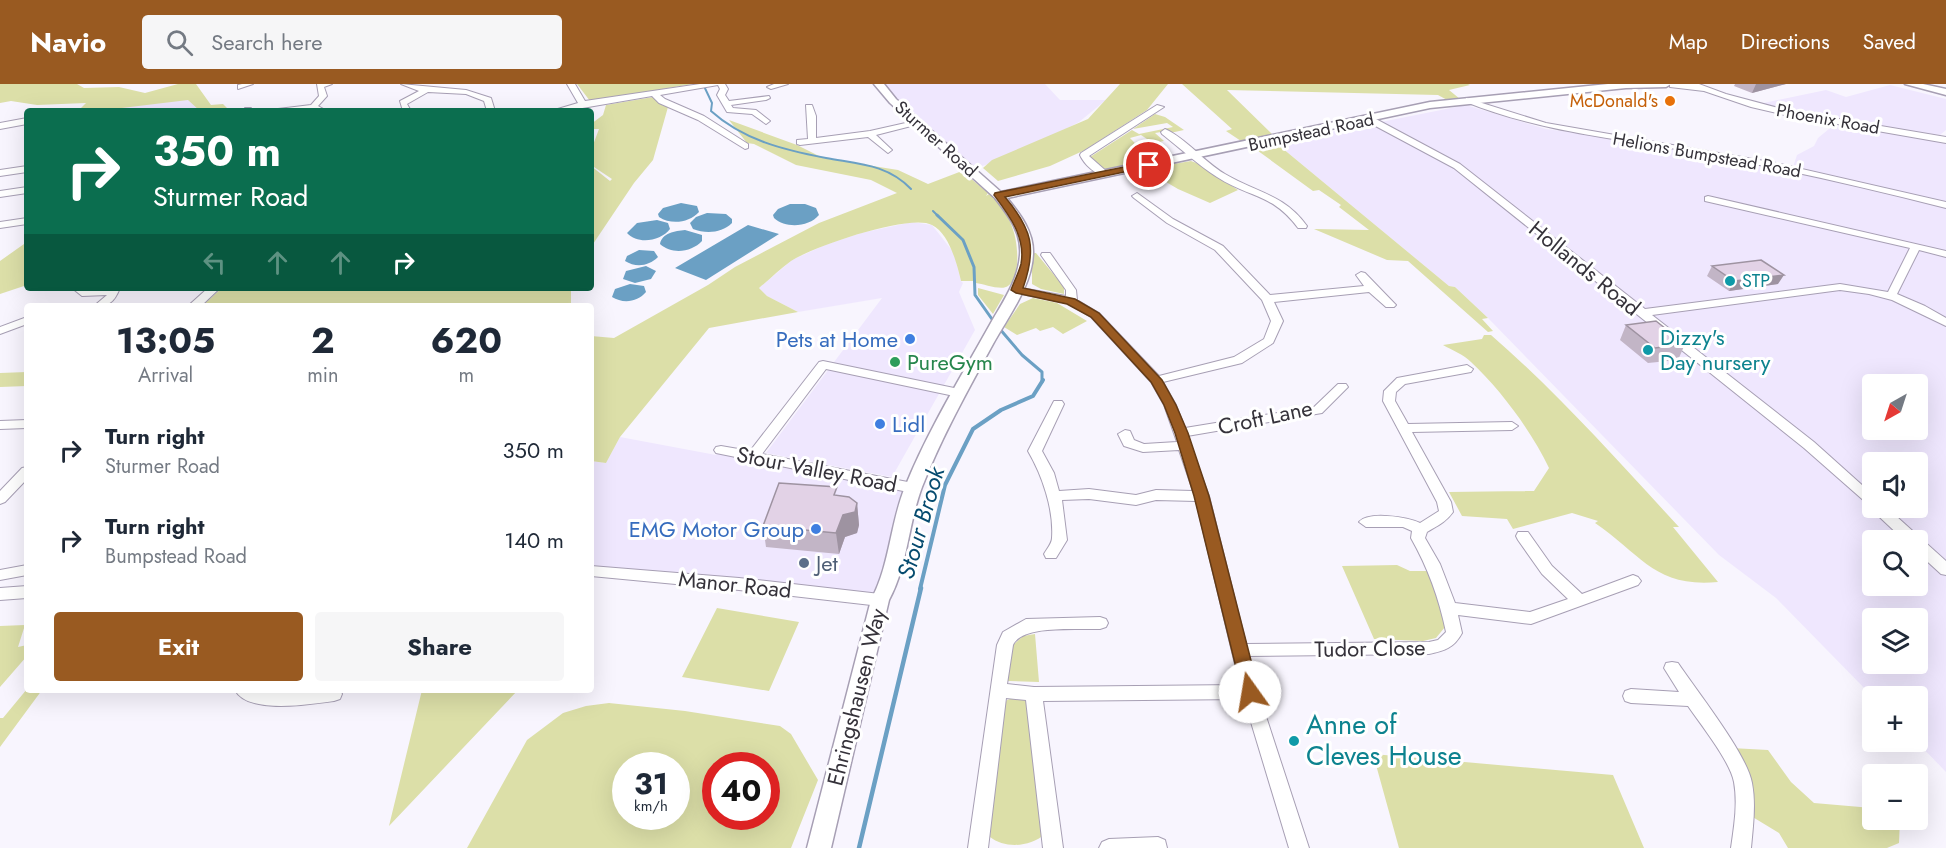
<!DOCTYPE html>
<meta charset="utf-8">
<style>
:root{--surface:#fff;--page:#f6f6f7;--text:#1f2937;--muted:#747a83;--accent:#995a21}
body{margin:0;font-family:Jost,sans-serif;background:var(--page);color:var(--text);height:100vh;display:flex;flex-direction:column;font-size:22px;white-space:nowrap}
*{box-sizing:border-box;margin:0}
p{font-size:20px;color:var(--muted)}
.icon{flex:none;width:33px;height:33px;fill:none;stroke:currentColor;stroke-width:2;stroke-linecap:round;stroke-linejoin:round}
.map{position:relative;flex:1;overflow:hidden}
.drawer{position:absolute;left:24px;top:219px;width:570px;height:390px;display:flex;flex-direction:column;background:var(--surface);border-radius:6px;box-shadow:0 6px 24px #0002}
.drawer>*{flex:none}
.guide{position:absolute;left:24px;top:24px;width:570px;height:183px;border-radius:6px;box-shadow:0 6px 24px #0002;background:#0b6e4f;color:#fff;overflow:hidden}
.needle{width:39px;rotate:219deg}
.tools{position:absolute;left:1862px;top:290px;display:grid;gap:12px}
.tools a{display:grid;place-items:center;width:66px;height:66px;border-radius:6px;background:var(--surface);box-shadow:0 6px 24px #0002;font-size:30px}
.speed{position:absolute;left:612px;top:668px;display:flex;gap:12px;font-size:30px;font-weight:700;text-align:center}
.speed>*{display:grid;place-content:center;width:78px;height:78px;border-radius:50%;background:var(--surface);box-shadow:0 6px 24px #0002;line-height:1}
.speed small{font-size:15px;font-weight:400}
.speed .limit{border:9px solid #d22;background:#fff;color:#111}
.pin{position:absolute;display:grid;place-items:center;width:51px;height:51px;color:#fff;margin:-26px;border:3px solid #fff;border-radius:50%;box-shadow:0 2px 6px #0007}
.me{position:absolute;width:66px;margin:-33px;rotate:347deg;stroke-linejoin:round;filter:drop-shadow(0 0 4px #0008)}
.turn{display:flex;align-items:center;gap:21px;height:126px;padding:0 30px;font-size:27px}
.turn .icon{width:78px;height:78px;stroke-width:2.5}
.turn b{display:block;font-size:42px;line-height:51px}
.lanes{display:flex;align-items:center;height:57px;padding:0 30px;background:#0003;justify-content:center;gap:30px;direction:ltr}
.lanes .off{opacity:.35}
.eta{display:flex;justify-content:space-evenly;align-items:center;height:102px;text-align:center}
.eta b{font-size:36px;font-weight:700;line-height:42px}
.primary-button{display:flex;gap:12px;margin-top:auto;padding:12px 30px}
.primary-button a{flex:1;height:69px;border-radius:6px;background:var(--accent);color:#fff;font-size:24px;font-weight:700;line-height:69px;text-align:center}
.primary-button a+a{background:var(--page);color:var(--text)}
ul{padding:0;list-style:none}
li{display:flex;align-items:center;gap:18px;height:90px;padding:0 30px}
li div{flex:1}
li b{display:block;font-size:22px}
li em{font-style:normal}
header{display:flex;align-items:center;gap:36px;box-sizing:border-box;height:84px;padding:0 30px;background:var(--accent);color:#fff}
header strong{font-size:28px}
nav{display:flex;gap:33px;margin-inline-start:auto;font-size:21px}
.search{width:420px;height:54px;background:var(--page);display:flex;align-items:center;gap:15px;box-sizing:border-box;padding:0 21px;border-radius:6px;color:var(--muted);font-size:22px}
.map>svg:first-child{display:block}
.built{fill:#efe7fe;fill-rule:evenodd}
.green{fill:#dcdfa8;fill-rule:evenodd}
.water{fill:#6ba0c4}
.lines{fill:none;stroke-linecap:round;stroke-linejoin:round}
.stream-far3{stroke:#6ba0c4;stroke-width:2}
.stream-far2{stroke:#6ba0c4;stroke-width:3}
.stream-far1{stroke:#6ba0c4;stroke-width:4}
.stream{stroke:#6ba0c4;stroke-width:4.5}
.minor-casing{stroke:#a79fb4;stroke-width:2}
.major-casing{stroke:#a79fb4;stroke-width:3}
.minor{fill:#fff;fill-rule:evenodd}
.major{fill:#fff;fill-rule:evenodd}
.wall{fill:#c2b5c6}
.shaded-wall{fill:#9e93a1}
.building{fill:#e2d2e6;stroke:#9e93a1;stroke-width:1.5}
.route{fill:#995a21;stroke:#633a15;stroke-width:1.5}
.food-dot{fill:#e8710a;stroke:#fff;stroke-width:2}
.culture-dot{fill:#0f9aa8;stroke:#fff;stroke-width:2}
.shop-dot{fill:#3f7fe0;stroke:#fff;stroke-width:2}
.leisure-dot{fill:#2e9e5b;stroke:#fff;stroke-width:2}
.service-dot{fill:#5c6f8a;stroke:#fff;stroke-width:2}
.labels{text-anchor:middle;stroke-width:6;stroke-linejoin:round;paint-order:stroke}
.far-food-label{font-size:18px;fill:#c56008;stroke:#fff;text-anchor:end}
.far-street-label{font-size:18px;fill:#35323a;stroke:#fff}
.far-culture-label{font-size:18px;fill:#0d838f;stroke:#fff;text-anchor:start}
.street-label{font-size:22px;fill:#35323a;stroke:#fff}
.culture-label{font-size:22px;fill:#0d838f;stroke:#fff;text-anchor:start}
.shop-label{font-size:22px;fill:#366cbe;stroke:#fff;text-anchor:end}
.leisure-label{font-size:22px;fill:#27864d;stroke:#fff;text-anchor:start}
.service-label{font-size:22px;fill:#4e5e75;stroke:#fff;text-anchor:start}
.water-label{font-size:24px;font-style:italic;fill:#064b6f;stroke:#fff}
.near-culture-label{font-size:27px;fill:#0d838f;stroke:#fff;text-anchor:start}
</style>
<header>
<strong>Navio</strong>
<div class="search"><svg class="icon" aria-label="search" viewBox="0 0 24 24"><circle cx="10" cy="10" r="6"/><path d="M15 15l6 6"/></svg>Search here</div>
<nav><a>Map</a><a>Directions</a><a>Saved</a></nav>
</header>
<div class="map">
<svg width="1946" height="764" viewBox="0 0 1946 764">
<rect width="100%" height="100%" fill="#f8f5fe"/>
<!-- built -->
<path class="built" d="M879,0H1045L1060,16H1106L1079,38L1022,69L970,86Z
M1890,1L1946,15V46L1940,51L1831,35L1759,20L1826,6L1846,13Z
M192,10L202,27H95Z
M1466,21L1546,45L1671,61L1792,86L1797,71L1814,62L1818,54L1835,40L1946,58V688L1916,657L1917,612H1872L1776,514L1719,471L1488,234L1455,203L1449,202L1276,59ZM1872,300H1917V345H1872ZM1872,378H1917V423H1872ZM1872,456H1917V501H1872ZM1872,534H1917V579H1872Z
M912,138L932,141L954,169L961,197L963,199L959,208L975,246L892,393L766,369L882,214L798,228L767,212L759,204L792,176L825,161L861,149Z
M620,353L716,371L721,366L913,404L880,516L591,487V377L606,379Z"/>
<!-- green -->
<path class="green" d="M0,0H77L84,4L119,3L145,9L178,0H196L211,21L223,20L228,25L200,27L188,16L97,27H78L86,19L37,21L11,17L0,19Z
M577,0H693L590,17Z
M1120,0H1168L1147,26L1085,66L1050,82L998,97L983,84L992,76L1088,35Z
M1182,0H1468L1470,1L1449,6L1460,15L1449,17L1438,11L1227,6L1273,51L1241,57L1226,47L1232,45Z
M653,13L668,23L653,76L634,99L591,163V82L610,97L612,95L591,81L593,61L599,45H591V40L603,31L606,21Z
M1155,30L1165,33L1184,46L1170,49L1167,47L1155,49L1164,57L1153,59L1141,51L1130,54L1149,74L1147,76L1106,85L1100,83L1090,73L1132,46L1139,50L1173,43L1167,39L1133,45Z
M729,36L797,61L823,74L898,86L928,100L962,87L988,109L986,112L989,110C1011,129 1019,154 1017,181C1016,187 1014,198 1008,202C1002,207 984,200 976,199L973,177V197H961C957,180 949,149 932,141C910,129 812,163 791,177C780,185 770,195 759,204L767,212L798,228L709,244L620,353L606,379L591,377V252L614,254L708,201L735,183L819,139L897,109L871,96L796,81L754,60L747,59Z
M1276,59L1449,202L1455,203L1488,234L1482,235L1493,247L1488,248L1408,177L1387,176L1314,145L1369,146L1339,123L1341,121L1319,106L1313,107L1254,64Z
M1191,77L1199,80L1238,106L1210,119L1178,105L1144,85Z
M24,160H27V201L0,210V177Z
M1032,169H1036L1064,203V210L1041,205L1032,200Z
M222,204H571V222H202Z
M978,204L1004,211L993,230L978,211Z
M1033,214L1057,219L1087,237L1063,250L1053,243L1040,247L1036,244L1017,251L1004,243L1020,220Z
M1484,251H1491C1558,309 1618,377 1679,443H1673L1718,498C1655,504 1642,471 1595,439L1598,437L1572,429L1513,445L1507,435L1462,432L1449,408L1534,407L1549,384C1532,348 1501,306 1471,278C1464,271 1452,266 1443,261L1482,255Z
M27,288V302L0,303V289Z
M1397,481L1410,487H1429L1445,543L1436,554L1423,557L1374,555L1342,482Z
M717,524L799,538L769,607L682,593Z
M25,541L18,563L27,561V572L0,603V542Z
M1035,550L1039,598L1007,597L1011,563L1023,552Z
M27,605L42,606L0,663V634H3Z
M422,606H518L389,742Z
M1020,612L1027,616L1045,750C1029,764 1004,764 990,753L1003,623L1007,616Z
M609,619L685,627L780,642L791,650L818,696L791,764H467L527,656L563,629L586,622ZM626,681H676V732H626ZM716,681H766V732H716Z
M1731,664L1768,666L1791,698L1814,719L1872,724V735H1900L1899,759L1887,764H1788L1779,749L1751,732Z
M1373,670L1613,691L1644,764H1399Z"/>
<!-- water -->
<path class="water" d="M681,119L697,122L699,128C689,139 671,141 659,133L658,130L663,124Z
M790,120H805L816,124L819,131C809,143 786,145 774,134L773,131L778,125Z
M707,129L726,130L732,135V139C722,149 706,150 693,145L690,139L696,133Z
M657,136L668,139L670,145C661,157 638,161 627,149L637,139Z
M748,141L779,150L706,196L675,184Z
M685,146L702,151V157C692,168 672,171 660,160C662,149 675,147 685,146Z
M639,166L654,167L658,173C649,182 636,184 625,177L627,172Z
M646,182L656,187L651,195L635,199L623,195L626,187Z
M630,200L644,202L646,208C638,218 623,220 612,213L615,205Z"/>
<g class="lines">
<!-- stream-far3 -->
<path class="stream-far3" d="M703,0L712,19L711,27C743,56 784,66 826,74C858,80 887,80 911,105
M933,127L939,133"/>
<!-- stream-far2 -->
<path class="stream-far2" d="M937,131L963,156L974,183L975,211L994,238
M999,244L1022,271L1042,288V298"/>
<!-- stream-far1 -->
<path class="stream-far1" d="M920,505L945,401L973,345L1001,326L1033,312L1043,296"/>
<!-- stream -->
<path class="stream" d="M859,764L921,504"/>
<!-- minor casing -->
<g class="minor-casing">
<path id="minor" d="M242,0H253L238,5V1Z
M317,0H332L324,3L327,12L318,22L327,27H274L278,25L311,21L319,12Z
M401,0L466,6L491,14L495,27H487L484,17L466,10L428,8L407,20L411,27H403L400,17L419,7Z
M567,0H575L585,17L700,0H725L728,5L725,11L729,17L769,12L770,14L766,16L731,21L733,24L756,26L770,37L766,40L752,30L727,28L717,11L720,5L718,1L660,11L665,15L704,32L748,60V64L745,65L698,36L659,19L652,12L565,27H551L578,19Z
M774,0H788L771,5L767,3Z
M1670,0H1699L1726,10L1786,26L1946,53V59L1786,31L1751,23L1704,7L1670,3Z
M1466,14L1546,39L1776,79L1946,118V124C1860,102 1775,83 1688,67C1612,54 1538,47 1466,18Z
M806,21H812L816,32V54L870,47L919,36L923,39L876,51L892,66L888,69L868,53L800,61L797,60V56L808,55Z
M1157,21L1164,23L1089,72L1106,87V91C1096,92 1084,80 1080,71L1081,69Z
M245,24H251L253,27H245Z
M27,34V40L0,45V39Z
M1368,34H1374L1460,80L1645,225L1840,200L1888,208L1910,164L1705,117V113L1708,112L1946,167V173L1919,166L1897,210L1925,222L1946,234V242L1892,216L1869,210L1840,206L1652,231L1814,358L1872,410V423H1886L1946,477V491L1941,490L1917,468V456H1904L1872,426L1870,422L1804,364L1454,84L1368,38Z
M1165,45C1187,55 1204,78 1225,90C1257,109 1284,110 1307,142L1306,144H1298C1272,109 1249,114 1217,93C1198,81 1180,64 1162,50L1161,48Z
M27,82V88L0,92V86Z
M27,103V109L0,113V107Z
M1137,109L1173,135L1223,162L1270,211L1364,202L1356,191L1361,188L1365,189L1396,221L1394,223H1386L1369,208L1274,218L1283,237L1273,259L1242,279L1163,298L1176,321L1185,344L1314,323L1338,300H1346L1348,303L1322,329L1187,352L1209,412L1246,560L1429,558L1438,556L1446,548C1439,514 1428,484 1411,454L1412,447L1403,443H1366L1359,438C1368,427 1408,433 1420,439L1439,427L1437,418L1383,317L1384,307L1397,294L1467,281L1473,285L1471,288L1405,300L1396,308L1395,317L1408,340L1512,338L1518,342L1512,346L1412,348L1451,418L1453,428C1446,438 1437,442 1427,448L1425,454L1440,480L1455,519L1530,528L1568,515L1542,490L1518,456L1516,452L1518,448H1528L1552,482L1582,510L1633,491L1638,493L1641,497L1638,501L1531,540L1458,531L1462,549C1454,564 1444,567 1429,570L1249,572L1258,608L1309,764H1289L1244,615L1043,617L1063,764H1043L1026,616L1006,614L988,764H968L997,561L1003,548L1026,535L1100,533L1106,535L1108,539L1106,543L1100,545C1079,546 1022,540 1013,561L1007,600L1034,603L1240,601L1196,417L1156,416L1136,421L1089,415L1062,416L1067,456L1056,474H1046L1044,470C1047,465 1052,459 1052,454C1054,425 1042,391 1028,367L1054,317H1062L1064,320L1042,367L1054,389L1059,407L1089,405L1136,411L1156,406L1193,407L1179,366L1143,368L1124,362L1118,350L1125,346L1130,347L1134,356L1144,360L1177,358L1164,321L1151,298L1091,233L1067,219L1016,209L1011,206L1016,203L1066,212V206L1041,171L1042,169H1050L1076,206L1077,216L1099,229L1159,292L1234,273L1264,255L1271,237L1262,216L1215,166L1167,139L1134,114L1132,112Z
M27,134V140L0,144V138Z
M72,204H120C114,218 110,222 94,222L107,211L82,212Z
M208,204H220L201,222H188Z
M27,233V240L0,250V243Z
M823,277L959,305L965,309L959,313L826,285L762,370L913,399L918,401L920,404L918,407L913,409L716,369L714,366L716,363L721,362L750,367L819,278Z
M27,336V344L0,345V337Z
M27,383V395L5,418L0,420V407L22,384Z
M27,481V491L0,496V486Z
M591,482L739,494L880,510L885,512L888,516L885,520L880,522L739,506L591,492Z
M27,502V514L0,516V504Z
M1672,578L1678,579C1696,606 1747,670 1752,699C1756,720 1753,742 1751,764H1731C1734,743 1738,720 1734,698C1730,677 1701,641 1688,622L1631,619L1625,617L1623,612L1625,607L1631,605L1679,608L1664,584L1666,579Z
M235,606L288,609L340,606L342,610L340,615L334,617C311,620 248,631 235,606Z
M1158,753L1165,756L1167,764H1099L1102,758L1109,755Z"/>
</g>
<!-- major casing -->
<g class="major-casing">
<path id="major" d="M874,0H884L896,15L1001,108L1430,18L1608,0H1671L1666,3L1626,4L1430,24L1007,114C1020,130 1034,148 1033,170C1032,202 1008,233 993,260C968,306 941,354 922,403C908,440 908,481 889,516L831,764H807L871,516C890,481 890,440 905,403C928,346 962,291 992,237C1004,216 1018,196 1020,171C1022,148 1008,131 995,114L890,19Z
M1905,0H1923L1946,5V11Z"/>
</g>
<!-- minor -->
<use href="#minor" class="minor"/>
<!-- major -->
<use href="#major" class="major"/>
</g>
<!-- wall -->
<path class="wall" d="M1735,0H1786L1752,9L1734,2Z
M1712,182L1778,200L1729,207L1707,192Z
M1626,241L1685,260L1678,276L1648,279L1620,256Z
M838,412L857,419L859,441L857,449L845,453L839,470L766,463L763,442Z"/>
<!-- shaded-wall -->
<path class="shaded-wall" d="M1756,0H1786L1752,9Z
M1784,191L1778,200L1729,207L1734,197Z
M857,419L859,441L857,449L845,453L839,470L836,449L843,431Z"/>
<!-- building -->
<path class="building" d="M1761,176L1784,191L1734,197L1712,182Z
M1656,237L1685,260L1655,264L1626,241Z
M779,399L837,403L834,411L849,413L857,419L855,428L843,431L836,449L763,442Z"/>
<!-- route -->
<path class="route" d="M1149,78L1153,79V82L1005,113C1032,145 1037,164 1023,204L1075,215L1099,229L1162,296L1176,321L1188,349L1209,412L1259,608L1256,613L1250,615L1244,613L1242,608L1194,412L1175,349L1164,321L1151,298L1091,233L1067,220L1016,209L1011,206C1014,198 1019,188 1021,180C1026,153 1009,131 994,111L995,109Z"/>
<!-- markers -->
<circle class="food-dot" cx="1670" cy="17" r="6"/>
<g class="culture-dot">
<circle cx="1730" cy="197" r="6"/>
<circle cx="1648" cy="266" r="6"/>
<circle cx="1294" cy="657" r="6"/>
</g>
<g class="shop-dot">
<circle cx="910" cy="255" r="6"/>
<circle cx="880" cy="340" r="6"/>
<circle cx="816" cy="445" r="6"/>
</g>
<circle class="leisure-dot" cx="895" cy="278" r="6"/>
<circle class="service-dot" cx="804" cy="479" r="6"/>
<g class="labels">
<!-- far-food labels -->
<g class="far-food-label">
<text x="1658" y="23">McDonald's</text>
</g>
<!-- far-street labels -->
<g class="far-street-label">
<text transform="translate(1828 35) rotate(10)" y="6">Phoenix Road</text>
<text transform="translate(1311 48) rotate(-12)" y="6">Bumpstead Road</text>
<text transform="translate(936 55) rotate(42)" y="6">Sturmer Road</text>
<text transform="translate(1707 71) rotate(10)" y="6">Helions Bumpstead Road</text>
</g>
<!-- far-culture labels -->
<g class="far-culture-label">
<text x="1742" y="203">STP</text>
</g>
<!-- street labels -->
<g class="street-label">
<text transform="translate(1585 184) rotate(39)" y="8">Hollands Road</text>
<text transform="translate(1265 333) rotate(-12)" y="8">Croft Lane</text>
<text transform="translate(817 385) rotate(11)" y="8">Stour Valley Road</text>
<text transform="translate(735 500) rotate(6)" y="8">Manor Road</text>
<text transform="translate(1370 564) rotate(-1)" y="8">Tudor Close</text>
<text transform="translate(856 613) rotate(-76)" y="8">Ehringshausen Way</text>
</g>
<!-- culture labels -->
<g class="culture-label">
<text x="1660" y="261">Dizzy's<tspan x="1660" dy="25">Day nursery</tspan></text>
</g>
<!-- shop labels -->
<g class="shop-label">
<text x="898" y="263">Pets at Home</text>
<text x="892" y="348" text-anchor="start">Lidl</text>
<text x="804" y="453">EMG Motor Group</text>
</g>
<!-- leisure labels -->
<g class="leisure-label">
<text x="907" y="286">PureGym</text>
</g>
<!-- service labels -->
<g class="service-label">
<text x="816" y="487">Jet</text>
</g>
<!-- water labels -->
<g class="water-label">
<text transform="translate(921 439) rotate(-74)" y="8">Stour Brook</text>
</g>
<!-- near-culture labels -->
<g class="near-culture-label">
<text x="1306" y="650">Anne of<tspan x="1306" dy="31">Cleves House</tspan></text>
</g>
</g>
</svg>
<div class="tools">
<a><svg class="needle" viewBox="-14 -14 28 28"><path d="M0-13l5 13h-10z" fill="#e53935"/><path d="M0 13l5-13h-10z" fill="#747a83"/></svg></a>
<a><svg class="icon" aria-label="sound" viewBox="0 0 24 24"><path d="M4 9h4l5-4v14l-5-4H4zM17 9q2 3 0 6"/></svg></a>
<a><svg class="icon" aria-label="search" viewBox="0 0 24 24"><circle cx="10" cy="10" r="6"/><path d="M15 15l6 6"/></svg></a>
<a><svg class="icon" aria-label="layers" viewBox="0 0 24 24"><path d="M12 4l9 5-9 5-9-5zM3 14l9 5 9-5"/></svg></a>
<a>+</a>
<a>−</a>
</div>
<div class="speed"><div>31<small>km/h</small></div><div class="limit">40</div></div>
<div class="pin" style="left:1149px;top:81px;background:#d93025"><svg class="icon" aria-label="arrive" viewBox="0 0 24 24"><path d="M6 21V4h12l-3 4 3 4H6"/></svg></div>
<svg class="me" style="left:1250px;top:608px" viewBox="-20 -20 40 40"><circle r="19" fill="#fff"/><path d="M0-13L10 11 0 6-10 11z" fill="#995a21"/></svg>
<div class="guide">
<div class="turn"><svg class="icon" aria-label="right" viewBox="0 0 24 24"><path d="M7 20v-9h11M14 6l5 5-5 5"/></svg><div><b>350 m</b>Sturmer Road</div></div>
<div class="lanes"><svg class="icon off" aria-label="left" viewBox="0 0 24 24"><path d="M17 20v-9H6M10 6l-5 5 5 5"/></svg><svg class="icon off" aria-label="ahead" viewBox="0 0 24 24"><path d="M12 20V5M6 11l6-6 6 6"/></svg><svg class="icon off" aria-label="ahead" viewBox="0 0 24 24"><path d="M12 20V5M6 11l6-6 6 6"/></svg><svg class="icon" aria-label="right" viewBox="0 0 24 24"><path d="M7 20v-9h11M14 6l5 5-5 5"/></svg></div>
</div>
<section class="drawer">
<div class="eta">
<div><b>13:05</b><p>Arrival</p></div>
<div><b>2</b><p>min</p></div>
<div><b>620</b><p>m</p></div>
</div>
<ul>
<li><svg class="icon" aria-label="right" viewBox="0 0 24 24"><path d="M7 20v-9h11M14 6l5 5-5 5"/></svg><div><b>Turn right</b><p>Sturmer Road</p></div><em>350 m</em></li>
<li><svg class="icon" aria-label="right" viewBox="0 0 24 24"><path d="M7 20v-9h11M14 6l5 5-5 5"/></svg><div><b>Turn right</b><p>Bumpstead Road</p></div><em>140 m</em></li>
</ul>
<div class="primary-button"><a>Exit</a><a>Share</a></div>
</section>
</div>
